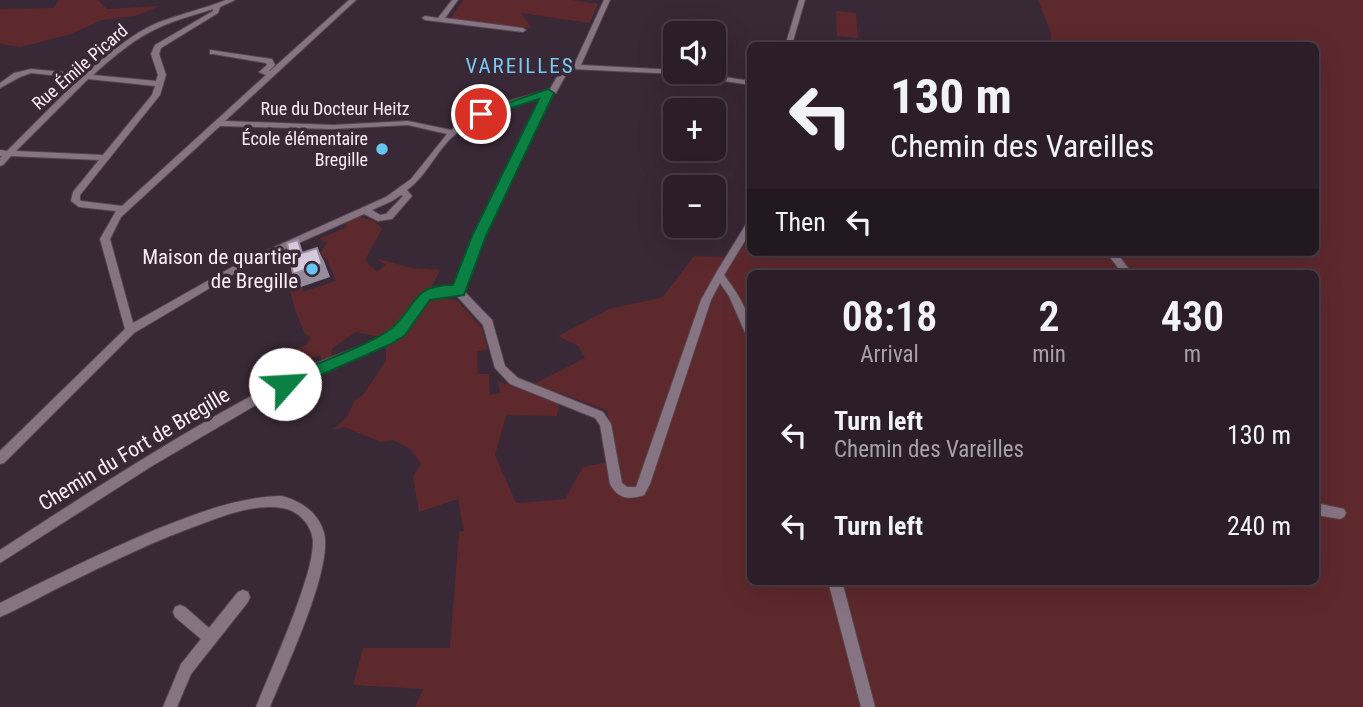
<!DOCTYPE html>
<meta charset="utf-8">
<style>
:root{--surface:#2b1e28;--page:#372b34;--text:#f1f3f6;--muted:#a6a2a8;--line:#473c45}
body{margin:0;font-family:"Roboto Condensed",sans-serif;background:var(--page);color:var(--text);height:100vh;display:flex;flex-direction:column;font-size:26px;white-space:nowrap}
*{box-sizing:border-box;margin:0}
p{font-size:23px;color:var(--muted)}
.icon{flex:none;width:38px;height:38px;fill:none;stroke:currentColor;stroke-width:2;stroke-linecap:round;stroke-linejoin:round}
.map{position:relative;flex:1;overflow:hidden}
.details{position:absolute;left:747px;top:270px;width:572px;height:315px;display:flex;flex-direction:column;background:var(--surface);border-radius:10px;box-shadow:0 7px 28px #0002,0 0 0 2px var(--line)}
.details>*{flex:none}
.top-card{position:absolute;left:747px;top:42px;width:572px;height:214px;border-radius:10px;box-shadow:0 7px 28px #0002,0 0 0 2px var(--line);background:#2b1e28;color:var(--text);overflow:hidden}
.tools{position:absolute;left:663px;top:21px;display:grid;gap:14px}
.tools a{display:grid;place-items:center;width:63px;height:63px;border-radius:10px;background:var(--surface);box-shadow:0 7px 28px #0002,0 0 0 2px var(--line);font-size:35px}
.pin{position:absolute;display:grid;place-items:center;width:60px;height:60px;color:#fff;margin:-30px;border:4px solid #fff;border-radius:50%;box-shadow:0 2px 7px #0007}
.me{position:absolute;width:77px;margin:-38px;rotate:64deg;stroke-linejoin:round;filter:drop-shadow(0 0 5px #0008)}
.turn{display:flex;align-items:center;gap:24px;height:147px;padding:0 28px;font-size:32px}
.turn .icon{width:91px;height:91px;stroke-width:2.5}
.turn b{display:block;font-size:49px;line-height:60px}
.then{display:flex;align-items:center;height:66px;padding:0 28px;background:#0003;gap:14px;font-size:26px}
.eta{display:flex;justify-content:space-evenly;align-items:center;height:119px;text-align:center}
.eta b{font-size:42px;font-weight:600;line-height:49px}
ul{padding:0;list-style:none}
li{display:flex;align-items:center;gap:21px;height:91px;padding:0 28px}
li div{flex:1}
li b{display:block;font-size:26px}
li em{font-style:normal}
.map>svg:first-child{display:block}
.green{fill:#5e292d;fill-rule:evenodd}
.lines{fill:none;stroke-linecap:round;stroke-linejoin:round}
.minor-casing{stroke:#544650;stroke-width:2}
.minor{fill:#877482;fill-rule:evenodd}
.shaded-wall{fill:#958b9a}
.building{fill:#d5c7dc;stroke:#958b9a;stroke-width:2}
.route{fill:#0b8043;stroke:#07532c;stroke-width:2}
.poi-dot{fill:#68c4f0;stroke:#392835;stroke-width:2.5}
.labels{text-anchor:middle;stroke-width:7;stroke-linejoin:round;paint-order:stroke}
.far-street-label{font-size:18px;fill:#f9eef6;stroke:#392835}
.far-poi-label{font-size:18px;fill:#f9eef6;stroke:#392835;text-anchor:end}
.far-quarter-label{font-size:21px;letter-spacing:2px;fill:#76caf3;stroke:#392835}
.poi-label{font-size:21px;fill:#f9eef6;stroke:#392835;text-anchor:end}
.street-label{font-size:21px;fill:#f9eef6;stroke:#392835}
</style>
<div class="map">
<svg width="1363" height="707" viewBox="0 0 1363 707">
<rect width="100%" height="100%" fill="#392835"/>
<!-- green -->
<path class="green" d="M59,0H98L107,9L160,6L135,16L102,20L71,34L21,47L0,44V9L54,8Z
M463,0H572L598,4L590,23L521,13L532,28L450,19Z
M1038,0H1363V707H415L423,689L353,685L363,648H450L459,532L464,531L458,499L419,512L413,476L421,464L409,448L393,440L381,442L344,427L332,430L347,417L355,400L363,395L386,360V343L406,331L424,305L434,297L457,300L482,328L488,350L477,351L478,374H489L490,395L500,393L498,381L559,404L557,416L506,415L495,455L516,503L565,499L583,467L618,460L607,410L534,384L585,358L578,346L558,336L609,309L663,297L694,256L724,257L720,270L751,228V252H1316V46L1050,45L1051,33ZM751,273H1316V581H751Z
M836,11L856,13L858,38L837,36Z
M359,217L375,221L382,229L366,258L367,263L377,272L386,265L375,258L412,268L440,270L431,288L416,300L400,325L382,337L355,332L332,349L331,357L322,361L320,355L302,362L297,349L307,344L311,337L305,334L295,310L285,271L298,267L303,292L336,281L327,259L320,254L327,243L319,239L347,227L345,223Z"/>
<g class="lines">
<!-- minor casing -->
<g class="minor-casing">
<path id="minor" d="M226,0H235L220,7L218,13L161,48L159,54L166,75L160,95L80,195V200L81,201L122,206L266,75L259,72L267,65L266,63L213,54H210V50L272,59L275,65L269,71H270L349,0H356L225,121L333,125L408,121L451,130C478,107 516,99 550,89L562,68L574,65L604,0H610L581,65L676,70V72H691L751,81V85L677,74L572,69L568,71L556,93L551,94L484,236L463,290L492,320L505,366L518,378L603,412L611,424L622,483L627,487H636L701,300L716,273L748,221L751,220V231L724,275C739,295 751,313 751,338L747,337L729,296L720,283L711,300L650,484L644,495C629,500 618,499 610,484L600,425L595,418L510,384L495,368L483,325L455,294C426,293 423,309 406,328C400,334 394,338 388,343L315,373L266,399L152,466L0,563V550C97,487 194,424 297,372C324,358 353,351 380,337C409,319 415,285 455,287L474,236L543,96C510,105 474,116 449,140C434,156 425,177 407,190L412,196L392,219L378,221L364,214L247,266L134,333L4,463L0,464V451L125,329L100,239L116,211L79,207L71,201L73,192L99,160L11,156L3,165L0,166V158L2,156H0V150L7,151L80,78L31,73L20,77L0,88V83L14,73L31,69L85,74C107,55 130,35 157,23C180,14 203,9 226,0ZM213,9V11L155,45L151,54L158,75L156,81L93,75C111,59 129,43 150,32C170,21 192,16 213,9ZM88,79L155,86L152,95L103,155L16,151ZM408,125L447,134L411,179L386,197L241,262L133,323L110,239L121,217L220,126L333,129ZM401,195L403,196L386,214L380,215L372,210L392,201Z
M452,0H458L445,18L523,28L526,30L523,32L425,20L422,18L425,16L438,18Z
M799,0H805L793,41L808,46H785Z
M1106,252H1116L1132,273H1122Z
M282,496C302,502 318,512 324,533C333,569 285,670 270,707H256C272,667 290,628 303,588C308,573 313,556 313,541C312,525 298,510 282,508C256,504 228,514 204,523C156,540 109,563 62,586C42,596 21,608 0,617V603C52,577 104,551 157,529C198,513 237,497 282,496Z
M1316,503L1344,509L1346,513L1344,517L1340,519L1316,515Z
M828,581H842L875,707H861Z
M243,590L248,592L250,597L248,602L191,674L177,707H163L181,664L201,639L175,617L173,612L175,607L180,605L185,607L209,628L238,592Z"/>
</g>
<!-- minor -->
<use href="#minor" class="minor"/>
</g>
<!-- shaded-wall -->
<path class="shaded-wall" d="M317,248L324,261L330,277L301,287L293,274Z"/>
<!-- building -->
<path class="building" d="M298,240L302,253L317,248L322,264L293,274L287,243Z"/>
<!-- route -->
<path class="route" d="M548,89L554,93L486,236L464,295L430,300L405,335L391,344L291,388H279V379C306,368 376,343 394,326C418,303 413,285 453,285L472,236L539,99L481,118L475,114Z"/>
<!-- markers -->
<g class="poi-dot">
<circle cx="382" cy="149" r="7"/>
<circle cx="312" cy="269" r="7"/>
</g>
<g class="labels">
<!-- far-street labels -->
<g class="far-street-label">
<text transform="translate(80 67) rotate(-41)" y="6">Rue Émile Picard</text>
<text x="335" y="115">Rue du Docteur Heitz</text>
</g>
<!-- far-poi labels -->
<g class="far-poi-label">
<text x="368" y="145">École élémentaire<tspan x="368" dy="21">Bregille</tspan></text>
</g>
<!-- far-quarter labels -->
<g class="far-quarter-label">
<text x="520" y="73">VAREILLES</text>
</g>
<!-- poi labels -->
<g class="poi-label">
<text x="298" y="264">Maison de quartier<tspan x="298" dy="24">de Bregille</tspan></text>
</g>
<!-- street labels -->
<g class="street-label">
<text transform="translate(134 449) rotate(-31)" y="7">Chemin du Fort de Bregille</text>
</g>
</g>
</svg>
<div class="tools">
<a><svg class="icon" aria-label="sound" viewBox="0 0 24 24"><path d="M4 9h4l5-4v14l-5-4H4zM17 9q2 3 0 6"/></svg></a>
<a>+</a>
<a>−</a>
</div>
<div class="pin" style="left:481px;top:114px;background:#d93025"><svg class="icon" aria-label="arrive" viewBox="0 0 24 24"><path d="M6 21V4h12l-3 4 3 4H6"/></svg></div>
<svg class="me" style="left:285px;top:384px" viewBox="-20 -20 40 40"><circle r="19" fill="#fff"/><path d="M0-13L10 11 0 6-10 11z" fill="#0b8043"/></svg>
<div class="top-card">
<div class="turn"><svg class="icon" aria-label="left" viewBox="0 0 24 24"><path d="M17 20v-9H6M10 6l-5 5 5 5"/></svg><div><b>130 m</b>Chemin des Vareilles</div></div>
<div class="then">Then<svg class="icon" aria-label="left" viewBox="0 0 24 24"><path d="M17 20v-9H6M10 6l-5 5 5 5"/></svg></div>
</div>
<section class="details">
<div class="eta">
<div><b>08:18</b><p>Arrival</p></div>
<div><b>2</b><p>min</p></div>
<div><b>430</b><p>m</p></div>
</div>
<ul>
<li><svg class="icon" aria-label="left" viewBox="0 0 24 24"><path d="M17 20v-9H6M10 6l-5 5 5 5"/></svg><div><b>Turn left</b><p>Chemin des Vareilles</p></div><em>130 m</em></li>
<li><svg class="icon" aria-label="left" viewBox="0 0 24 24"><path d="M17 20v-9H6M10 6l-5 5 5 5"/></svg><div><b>Turn left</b></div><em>240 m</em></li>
</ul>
</section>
</div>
